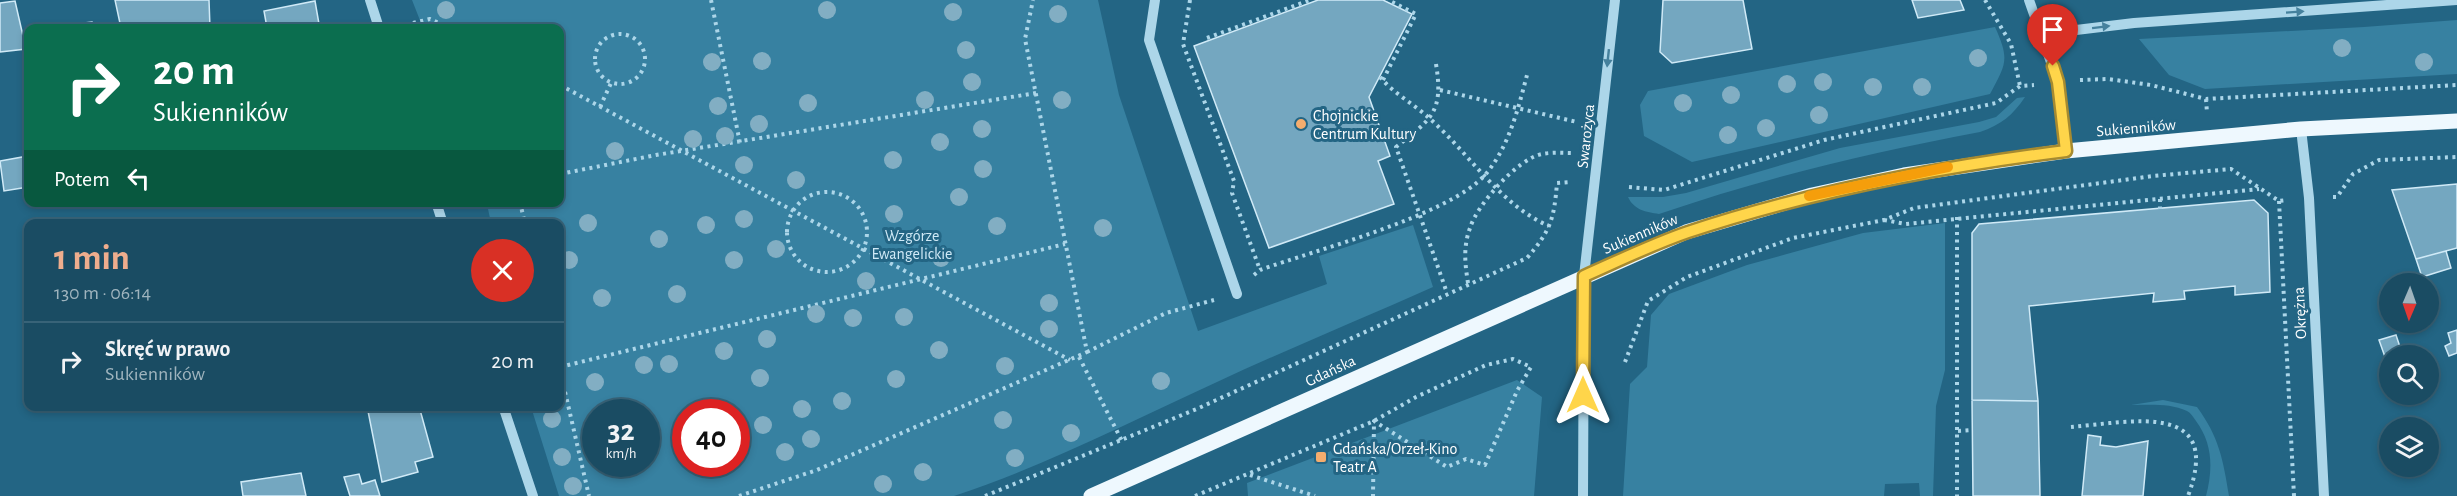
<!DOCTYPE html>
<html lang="pl">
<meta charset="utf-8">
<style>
:root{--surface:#1a4c63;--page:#27566c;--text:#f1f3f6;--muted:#9fb4be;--line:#386378;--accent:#eead8d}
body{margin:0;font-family:"Alegreya Sans",sans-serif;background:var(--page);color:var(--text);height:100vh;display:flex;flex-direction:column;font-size:22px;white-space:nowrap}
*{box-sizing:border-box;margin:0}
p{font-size:20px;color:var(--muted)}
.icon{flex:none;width:33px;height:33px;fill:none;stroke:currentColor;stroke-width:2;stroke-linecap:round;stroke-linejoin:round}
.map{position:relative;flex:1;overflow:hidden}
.panel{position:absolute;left:24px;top:219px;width:540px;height:192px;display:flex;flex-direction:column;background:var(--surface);border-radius:12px;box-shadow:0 3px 9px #0003,0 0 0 2px var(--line)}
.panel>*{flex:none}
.banner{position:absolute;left:24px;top:24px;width:540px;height:183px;border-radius:12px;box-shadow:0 3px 9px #0003,0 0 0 2px var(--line);background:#0b6e4f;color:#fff;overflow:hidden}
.needle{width:39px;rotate:182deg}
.buttons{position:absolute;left:2379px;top:273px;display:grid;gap:12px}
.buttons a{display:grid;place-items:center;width:60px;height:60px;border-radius:50%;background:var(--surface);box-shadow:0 3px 9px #0003,0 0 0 2px var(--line);font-size:30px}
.speed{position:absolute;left:582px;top:399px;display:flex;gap:12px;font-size:30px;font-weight:700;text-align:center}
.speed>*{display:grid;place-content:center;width:78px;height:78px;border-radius:50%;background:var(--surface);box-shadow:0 3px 9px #0003,0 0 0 2px var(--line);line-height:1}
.speed small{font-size:15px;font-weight:400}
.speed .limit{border:9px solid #d22;background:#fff;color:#111}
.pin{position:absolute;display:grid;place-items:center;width:51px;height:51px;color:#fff;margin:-62px -26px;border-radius:50% 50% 50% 0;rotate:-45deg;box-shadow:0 0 6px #0007}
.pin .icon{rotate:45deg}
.me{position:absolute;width:66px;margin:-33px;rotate:0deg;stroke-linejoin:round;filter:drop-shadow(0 0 4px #0008)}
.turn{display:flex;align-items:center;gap:21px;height:126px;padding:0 30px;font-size:27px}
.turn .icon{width:78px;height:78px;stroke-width:2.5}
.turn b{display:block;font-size:42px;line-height:51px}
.then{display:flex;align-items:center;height:57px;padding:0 30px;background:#0003;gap:12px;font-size:22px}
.round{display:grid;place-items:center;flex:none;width:63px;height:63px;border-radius:32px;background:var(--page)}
.overview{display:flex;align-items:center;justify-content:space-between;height:102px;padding:0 30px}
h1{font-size:36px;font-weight:700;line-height:45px;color:var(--accent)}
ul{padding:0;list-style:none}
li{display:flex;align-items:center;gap:18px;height:78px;padding:0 30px;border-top:2px solid var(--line)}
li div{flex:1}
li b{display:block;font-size:22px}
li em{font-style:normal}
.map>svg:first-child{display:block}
.green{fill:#3781a1;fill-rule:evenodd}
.building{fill:#74a7c0;stroke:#d0eaf7;stroke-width:1.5}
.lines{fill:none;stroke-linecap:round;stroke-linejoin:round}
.path{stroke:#acd6e9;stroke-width:4;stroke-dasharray:3 4.5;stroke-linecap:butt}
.minor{stroke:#acd6e9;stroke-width:10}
.major{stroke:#eef8fe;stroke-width:15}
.tree{fill:#82aec3}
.oneway{fill:#45819d}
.route-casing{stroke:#a68a30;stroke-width:15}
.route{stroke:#ffd54a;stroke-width:10}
.slow{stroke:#f59e0b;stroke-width:10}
.poi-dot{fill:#f4ad6e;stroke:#236584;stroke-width:2}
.labels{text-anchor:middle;stroke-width:6;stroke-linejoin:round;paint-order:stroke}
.poi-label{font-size:16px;fill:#fff;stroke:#236584;text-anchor:start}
.street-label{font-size:16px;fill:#fff;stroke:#236584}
.park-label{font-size:16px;fill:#d0eaf7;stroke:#236584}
</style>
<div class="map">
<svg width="2457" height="496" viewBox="0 0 2457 496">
<rect width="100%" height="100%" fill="#236584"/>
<!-- green -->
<path class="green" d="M412,0H1098L1119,95L1198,331L1327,284L1319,256L1413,225L1433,287C1361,319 1288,349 1217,382C1129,422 1045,466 954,496H559L531,407L560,406V224L491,223L488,209L499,203L560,202V28H423ZM646,412V464H596V412ZM736,412V464H686V412Z
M2457,20V74L2205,89L2169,75L2139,39L2364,27Z
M1995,27C2010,60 2006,64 1990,94L1692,162L1644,136L1640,105L1648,91Z
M2025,97C2013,115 2001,125 1980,132C1868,153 1767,177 1659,214C1646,212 1634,210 1628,197H1663L1686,193L1840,148L1979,122L1996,117L2017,98Z
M1945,223V370L1936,406L1933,496H1920L1919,483L1885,484L1884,496H1623L1630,384L1647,367L1651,315L1669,294L1747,265L1863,233Z
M1517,380L1542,397L1534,496H1248L1247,483Z
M2163,400L2197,407C2219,437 2223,459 2229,496H2206C2213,469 2213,444 2196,421C2193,417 2191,413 2187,411C2170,403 2149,405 2131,405Z"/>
<!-- building -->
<path class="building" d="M115,0H209L210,28H121Z
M1318,0H1383L1412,14L1369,97L1390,156L1378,161L1394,204L1269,248L1194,46Z
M1663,0H1743L1752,49L1672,63L1660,52Z
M1912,0H1960L1964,10L1918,18Z
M15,1L26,49L0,52V3Z
M315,1L319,24L298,28H267L264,11Z
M92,22L93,28H58V26Z
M28,31V71L24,32Z
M28,156V187L4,191L0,161Z
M2457,184V248L2416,259L2392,190Z
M2254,200L2268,213L2270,292L2235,295V286L2184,291L2185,299L2153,302L2154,293L2029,306L2038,401L1972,400V233L1979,224Z
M2446,251L2451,268L2422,277L2416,259Z
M2457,330V353L2449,356L2445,346L2451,343L2448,333Z
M2396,335L2403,356H2390V371L2379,340Z
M1972,400L2038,401L2040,496H1973Z
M367,406H419L433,457L415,462L418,472L382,482Z
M2088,435L2101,437L2100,445L2116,447L2148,441L2143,496H2082Z
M301,473L306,496H243L241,482Z
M359,474L362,484L375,480L380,496H350L344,477Z"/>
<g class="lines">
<!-- path -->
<path class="path" d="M711,0L740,143
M1190,0L1183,44L1234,181L1232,193L1260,270
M1985,0L2011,44L2020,86
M413,23L430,19L450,28
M595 59a25 25 0 1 1 50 0a25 25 0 1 1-50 0Z
M1207,38L1310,0
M1436,64C1444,113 1431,119 1396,147L1447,293
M1380,77C1393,93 1414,104 1429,118C1469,153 1500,205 1549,226
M1383,80L1416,14L1388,0
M2080,80L2108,79L2151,85L2206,99L2457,85
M560,85L1070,360
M1440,90L1577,122
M2206,99L2207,113
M600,107L611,83
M560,174L656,155L1036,93
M1629,187L1664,190L1824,140L1996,103L2020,86L2034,85
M787 232a40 40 0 1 1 80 0a40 40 0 1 1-80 0Z
M2333,197H2337L2353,174L2379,160L2457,157
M2160,199V209
M2279,201L2294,496
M520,202L525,224
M1957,217V496
M1884,220L1906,224L2259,189
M1254,275L1260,270C1315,250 1448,216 1485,175C1509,147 1518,109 1527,75
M1468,283C1465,264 1463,247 1470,228C1477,205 1517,159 1542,154C1552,152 1564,153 1575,153
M1087,352L1166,313L1214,300
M1079,357L1122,441
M1625,362L1648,301L1687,277L1793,238L1884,220L1914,208L2153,176L2231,169L2279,201L2287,200
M560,367L1065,244
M560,370L589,496
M2071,427C2131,422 2224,400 2188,496
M1958,431L1973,430
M1250,475L1315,496
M739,496L817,470L1087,352L1025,39L1033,0
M985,496L1199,408L1527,258C1551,230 1554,219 1557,183L1570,182
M1195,496L1374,421L1416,397L1486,365L1513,359L1531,367L1517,391L1485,465L1466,459L1447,467L1374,421L1373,496"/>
<!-- minor -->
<path class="minor" d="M370,0L379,28
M1155,0L1149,40L1237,294
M2029,0L2058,82L2066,151
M2043,34L2134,23L2457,0
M2301,129L2309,198L2324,496
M436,202L443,224
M503,406L533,496
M1583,496L1584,276L1615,0"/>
<!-- major -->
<path class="major" d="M1091,496L1686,232L1812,195L1904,175L2066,151L2301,129L2457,121"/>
</g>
<!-- trees -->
<g class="tree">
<circle cx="446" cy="10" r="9"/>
<circle cx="827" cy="10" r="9"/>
<circle cx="953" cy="12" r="9"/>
<circle cx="1058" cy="14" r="9"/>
<circle cx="2342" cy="48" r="9"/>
<circle cx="966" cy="50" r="9"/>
<circle cx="1978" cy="58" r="9"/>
<circle cx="762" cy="61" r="9"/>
<circle cx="712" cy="62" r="9"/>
<circle cx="2424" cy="62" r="9"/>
<circle cx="972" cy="82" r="9"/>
<circle cx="1823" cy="82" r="9"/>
<circle cx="1787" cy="84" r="9"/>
<circle cx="1873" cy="87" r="9"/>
<circle cx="1922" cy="87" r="9"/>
<circle cx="1731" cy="95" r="9"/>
<circle cx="925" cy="100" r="9"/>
<circle cx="1062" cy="100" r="9"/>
<circle cx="808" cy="103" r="9"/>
<circle cx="1683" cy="103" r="9"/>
<circle cx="718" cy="106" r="9"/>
<circle cx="1819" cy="115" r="9"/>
<circle cx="759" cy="124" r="9"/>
<circle cx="1766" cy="128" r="9"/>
<circle cx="982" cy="129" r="9"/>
<circle cx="1728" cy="135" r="9"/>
<circle cx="725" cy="136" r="9"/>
<circle cx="693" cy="139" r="9"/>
<circle cx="940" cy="142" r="9"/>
<circle cx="615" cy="151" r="9"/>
<circle cx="893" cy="160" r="9"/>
<circle cx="744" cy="165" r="9"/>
<circle cx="983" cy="169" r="9"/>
<circle cx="796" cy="180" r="9"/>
<circle cx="959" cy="197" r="9"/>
<circle cx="894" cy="214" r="9"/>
<circle cx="744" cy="219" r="9"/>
<circle cx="588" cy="223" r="9"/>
<circle cx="706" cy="225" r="9"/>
<circle cx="997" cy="226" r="9"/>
<circle cx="1103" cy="228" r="9"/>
<circle cx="659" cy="239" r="9"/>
<circle cx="776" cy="249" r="9"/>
<circle cx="941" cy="258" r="9"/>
<circle cx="569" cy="260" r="9"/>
<circle cx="734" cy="260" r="9"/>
<circle cx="866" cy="281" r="9"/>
<circle cx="677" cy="294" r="9"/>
<circle cx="602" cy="298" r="9"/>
<circle cx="1049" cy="303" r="9"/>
<circle cx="816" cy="314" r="9"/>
<circle cx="904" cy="317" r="9"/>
<circle cx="853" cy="318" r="9"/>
<circle cx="1049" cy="329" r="9"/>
<circle cx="767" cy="339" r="9"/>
<circle cx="939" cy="350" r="9"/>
<circle cx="724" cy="351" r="9"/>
<circle cx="669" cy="364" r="9"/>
<circle cx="644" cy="365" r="9"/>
<circle cx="1005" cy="366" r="9"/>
<circle cx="760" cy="378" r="9"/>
<circle cx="896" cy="379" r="9"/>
<circle cx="1161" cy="381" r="9"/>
<circle cx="595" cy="382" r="9"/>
<circle cx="842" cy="401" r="9"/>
<circle cx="802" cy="409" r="9"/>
<circle cx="552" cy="419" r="9"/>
<circle cx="1003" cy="420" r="9"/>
<circle cx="763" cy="425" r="9"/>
<circle cx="1071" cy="433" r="9"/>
<circle cx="811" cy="439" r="9"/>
<circle cx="785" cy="452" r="9"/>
<circle cx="562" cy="457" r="9"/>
<circle cx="1015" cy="458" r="9"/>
<circle cx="923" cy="472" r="9"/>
<circle cx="883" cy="484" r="9"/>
<circle cx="573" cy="486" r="9"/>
</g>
<!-- one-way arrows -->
<defs><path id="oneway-solid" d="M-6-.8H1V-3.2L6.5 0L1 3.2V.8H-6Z" transform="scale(1.5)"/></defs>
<g class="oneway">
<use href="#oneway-solid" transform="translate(2295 12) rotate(-4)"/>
<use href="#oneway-solid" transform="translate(2101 27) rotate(-7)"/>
<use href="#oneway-solid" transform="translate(1608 58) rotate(96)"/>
</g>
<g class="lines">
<!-- route casing -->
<g class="route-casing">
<path id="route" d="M1583,395L1584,276C1618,261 1653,244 1688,232C1812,191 1937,167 2066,151L2058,82L2053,66"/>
</g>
<!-- route -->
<use href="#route" class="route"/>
<!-- slow -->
<path class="slow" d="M1809,196L1948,167"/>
</g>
<!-- markers -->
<g class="poi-dot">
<circle cx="1301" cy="124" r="6"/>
<rect x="1315" y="451" width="12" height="12" rx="3"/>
</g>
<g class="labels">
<!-- poi labels -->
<g class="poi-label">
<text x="1313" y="121">Chojnickie<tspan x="1313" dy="18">Centrum Kultury</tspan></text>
<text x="1333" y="454">Gdańska/Orzeł-Kino<tspan x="1333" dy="18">Teatr A</tspan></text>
</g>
<!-- street labels -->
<g class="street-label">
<text transform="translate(2136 127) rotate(-5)" y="6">Sukienników</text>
<text transform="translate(1585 136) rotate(-84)" y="6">Swarożyca</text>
<text transform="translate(1640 233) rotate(-23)" y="6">Sukienników</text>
<text transform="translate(2299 313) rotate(-93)" y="6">Okrężna</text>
<text transform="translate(1330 370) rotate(-25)" y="6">Gdańska</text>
</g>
<!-- park labels -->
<g class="park-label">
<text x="912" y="241">Wzgórze<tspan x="912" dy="18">Ewangelickie</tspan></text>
</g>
</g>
</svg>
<div class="buttons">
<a><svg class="needle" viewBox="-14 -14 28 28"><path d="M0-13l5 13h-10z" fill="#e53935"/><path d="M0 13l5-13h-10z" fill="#9fb4be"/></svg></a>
<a><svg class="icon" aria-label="search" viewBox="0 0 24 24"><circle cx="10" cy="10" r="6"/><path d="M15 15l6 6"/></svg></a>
<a><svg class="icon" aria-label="layers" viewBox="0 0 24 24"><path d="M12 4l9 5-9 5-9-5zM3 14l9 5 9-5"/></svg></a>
</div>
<div class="speed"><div>32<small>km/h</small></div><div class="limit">40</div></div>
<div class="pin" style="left:2053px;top:66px;background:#d93025"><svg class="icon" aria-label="arrive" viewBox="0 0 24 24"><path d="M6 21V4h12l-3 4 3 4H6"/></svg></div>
<svg class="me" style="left:1583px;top:395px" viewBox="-20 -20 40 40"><path d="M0-17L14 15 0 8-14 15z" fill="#ffd54a" stroke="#fff" stroke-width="4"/></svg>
<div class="banner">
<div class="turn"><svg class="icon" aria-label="right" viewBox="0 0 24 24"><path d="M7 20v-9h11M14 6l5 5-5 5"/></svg><div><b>20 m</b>Sukienników</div></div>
<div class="then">Potem<svg class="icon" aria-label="left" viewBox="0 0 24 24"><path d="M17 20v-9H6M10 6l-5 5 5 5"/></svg></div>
</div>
<section class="panel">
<div class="overview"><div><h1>1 min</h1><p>130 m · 06:14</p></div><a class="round" style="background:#d93025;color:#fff"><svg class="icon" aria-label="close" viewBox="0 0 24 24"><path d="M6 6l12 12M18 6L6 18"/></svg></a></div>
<ul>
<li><svg class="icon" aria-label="right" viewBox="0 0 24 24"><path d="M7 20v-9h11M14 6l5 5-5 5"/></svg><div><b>Skręć w prawo</b><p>Sukienników</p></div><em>20 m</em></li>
</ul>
</section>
</div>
